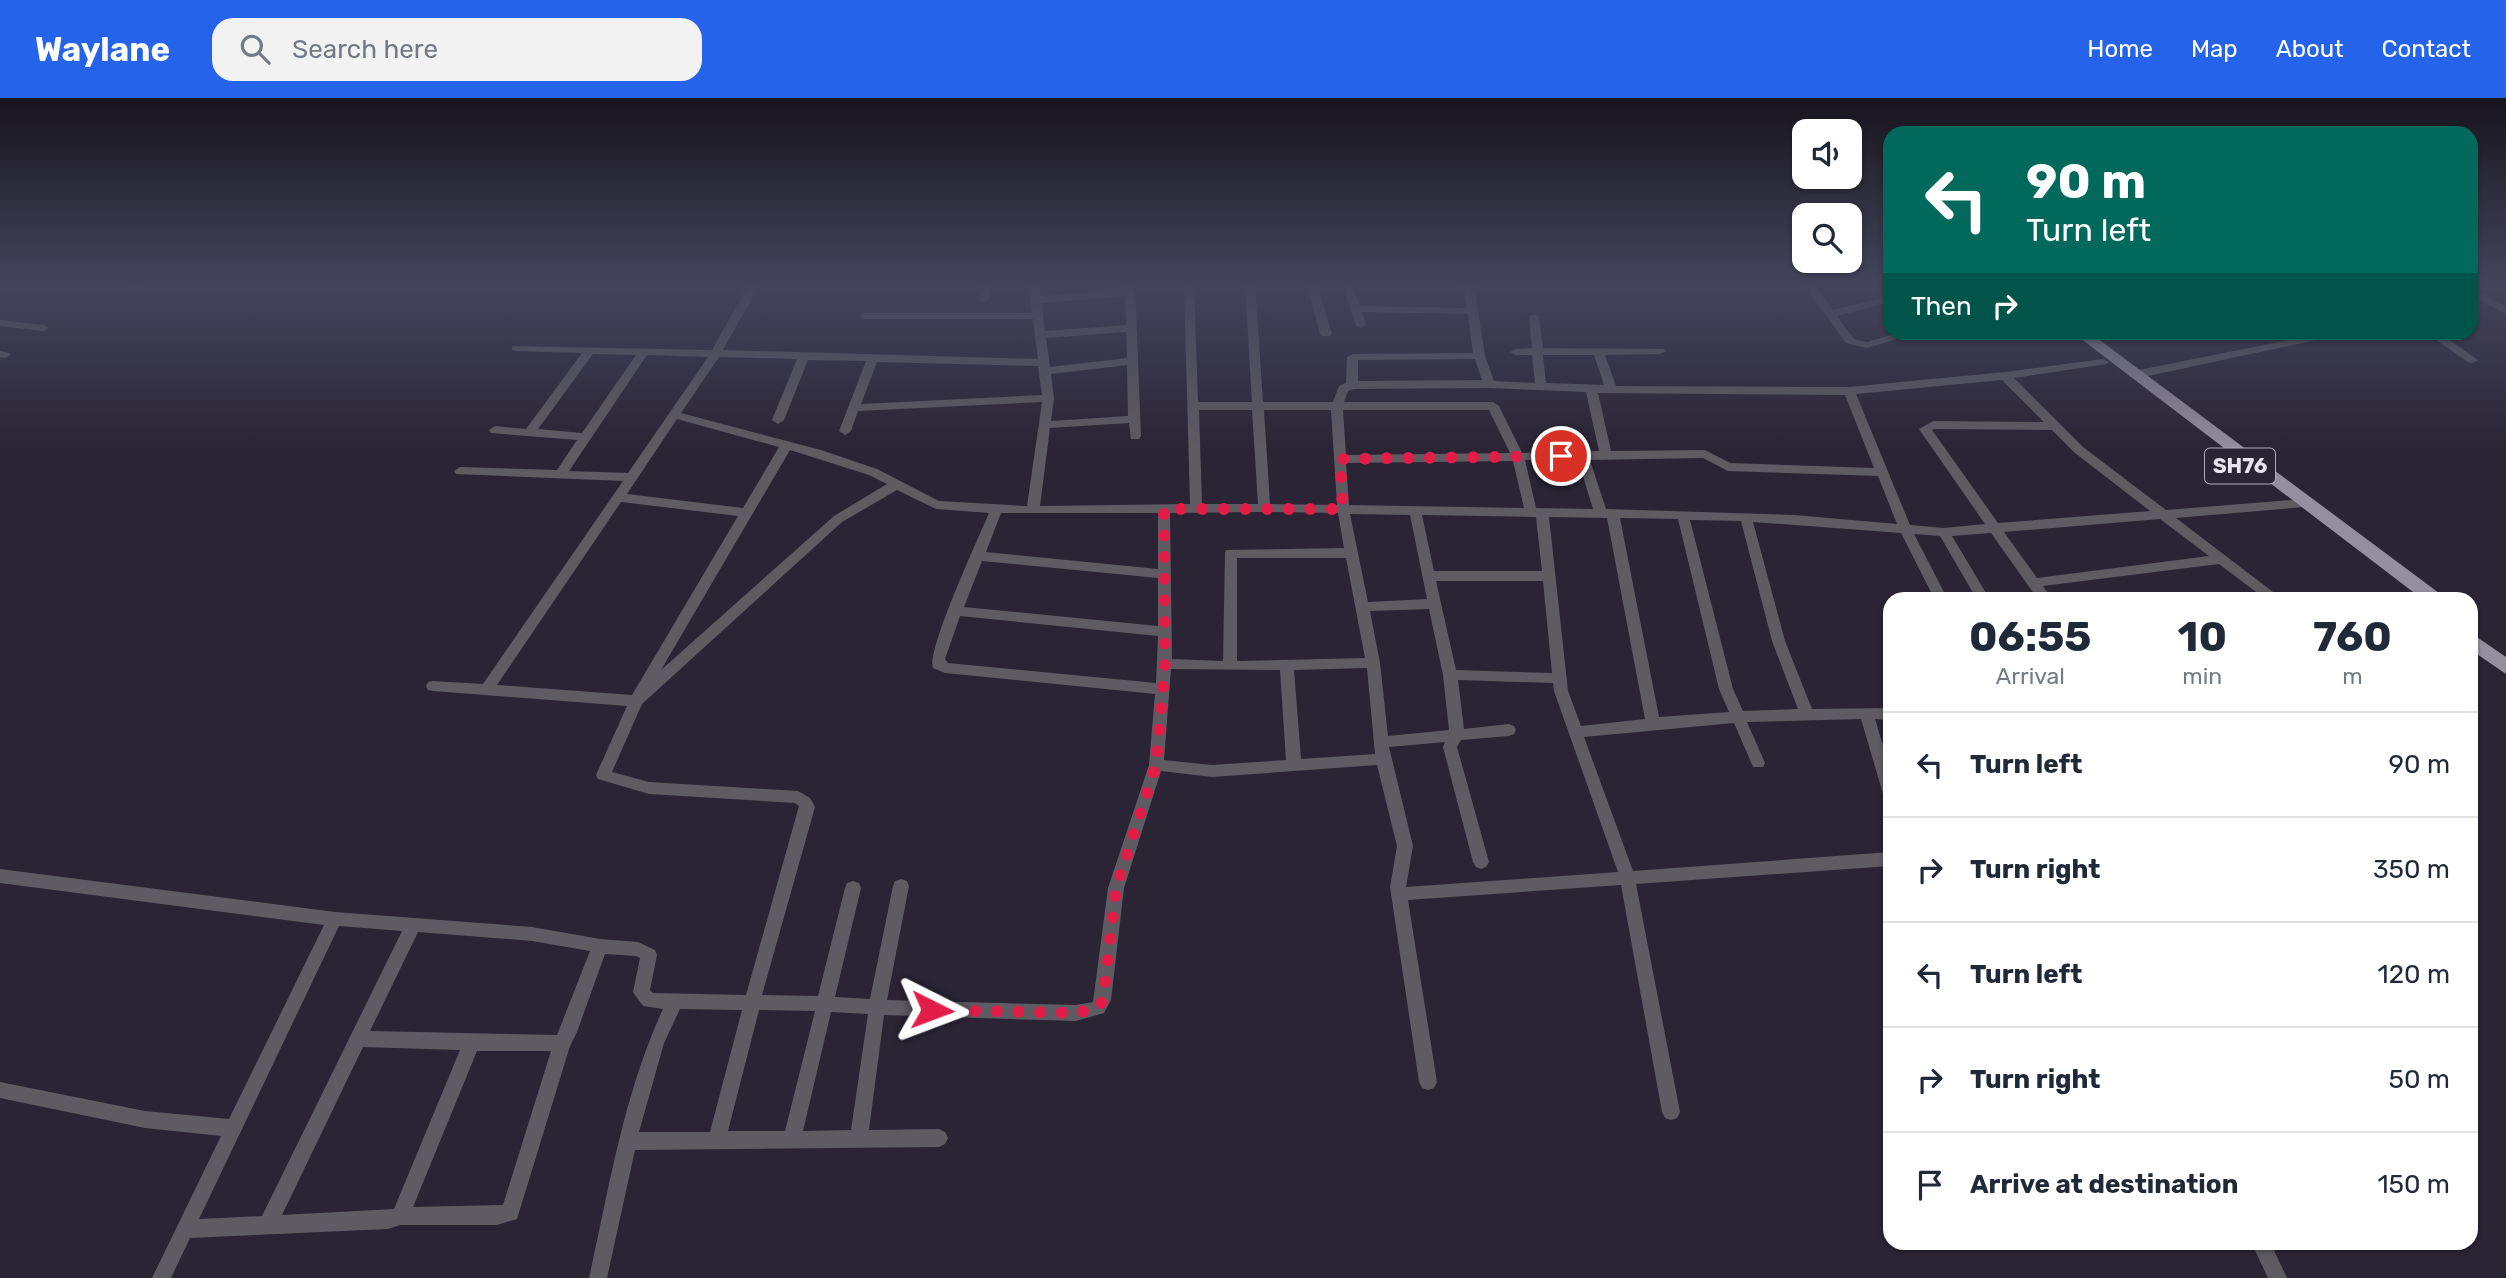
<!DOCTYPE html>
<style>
:root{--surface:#fff;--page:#f2f2f3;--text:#1f2937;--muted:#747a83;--line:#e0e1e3;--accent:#2563eb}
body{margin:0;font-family:Rubik,sans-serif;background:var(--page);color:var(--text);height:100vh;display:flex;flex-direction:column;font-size:26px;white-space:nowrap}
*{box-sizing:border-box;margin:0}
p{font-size:23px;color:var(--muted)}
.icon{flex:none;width:38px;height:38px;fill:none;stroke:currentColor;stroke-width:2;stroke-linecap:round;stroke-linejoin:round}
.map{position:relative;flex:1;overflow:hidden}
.side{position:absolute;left:1883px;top:494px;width:595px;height:658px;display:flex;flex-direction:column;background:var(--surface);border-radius:21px;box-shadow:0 2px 5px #0004}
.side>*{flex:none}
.guide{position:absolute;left:1883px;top:28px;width:595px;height:214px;border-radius:21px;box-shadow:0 2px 5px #0004;background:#00695c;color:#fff;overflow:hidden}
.tools{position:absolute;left:1792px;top:21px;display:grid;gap:14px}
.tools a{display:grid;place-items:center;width:70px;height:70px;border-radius:14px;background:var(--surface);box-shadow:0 2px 5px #0004;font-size:35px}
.pin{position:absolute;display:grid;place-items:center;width:60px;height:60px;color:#fff;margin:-30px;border:4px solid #fff;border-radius:50%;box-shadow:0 2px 7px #0007}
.me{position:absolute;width:77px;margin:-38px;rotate:93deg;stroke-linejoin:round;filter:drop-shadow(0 0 5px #0008)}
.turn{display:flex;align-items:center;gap:24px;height:147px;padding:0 28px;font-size:32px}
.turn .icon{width:91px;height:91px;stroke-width:2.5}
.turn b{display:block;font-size:49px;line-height:60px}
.then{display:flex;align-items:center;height:66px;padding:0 28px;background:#0003;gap:14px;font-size:26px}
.eta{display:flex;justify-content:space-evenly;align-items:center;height:119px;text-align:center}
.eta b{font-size:42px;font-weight:700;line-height:49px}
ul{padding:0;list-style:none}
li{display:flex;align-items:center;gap:21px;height:105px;padding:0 28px;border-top:2px solid var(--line)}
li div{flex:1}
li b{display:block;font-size:26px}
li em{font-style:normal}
header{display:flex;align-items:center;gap:42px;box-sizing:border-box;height:98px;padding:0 35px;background:var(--accent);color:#fff}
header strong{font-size:33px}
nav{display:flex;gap:38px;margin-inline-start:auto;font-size:24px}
.search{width:490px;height:63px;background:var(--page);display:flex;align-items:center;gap:18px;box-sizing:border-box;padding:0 24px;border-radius:21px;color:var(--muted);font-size:26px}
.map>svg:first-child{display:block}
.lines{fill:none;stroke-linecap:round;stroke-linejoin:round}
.minor{fill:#5e5b63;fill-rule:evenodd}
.major{fill:#948e9e;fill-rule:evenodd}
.route{stroke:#e11d48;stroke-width:12;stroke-dasharray:0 21.6}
.labels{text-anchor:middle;stroke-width:7;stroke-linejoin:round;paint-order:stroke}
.shield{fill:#2a2434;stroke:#aeaab6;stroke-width:2}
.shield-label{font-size:21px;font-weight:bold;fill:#e7e3ee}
</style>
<header>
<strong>Waylane</strong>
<div class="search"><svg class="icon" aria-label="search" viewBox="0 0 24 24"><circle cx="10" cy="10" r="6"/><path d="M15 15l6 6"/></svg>Search here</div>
<nav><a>Home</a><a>Map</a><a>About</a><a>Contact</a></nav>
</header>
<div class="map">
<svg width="2506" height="1180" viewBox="0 0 2506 1180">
<rect width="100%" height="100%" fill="#2a2434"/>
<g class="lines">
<!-- minor -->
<path class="minor" d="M119,186H144L145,188L140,191Z
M749,186H760L723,252L1038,261L1033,221H864L859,218L864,215H1032L1029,186H1039L1041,198L1125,191V186H1135L1141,338L1139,341H1131L1129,325L1050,330L1040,408L1190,406L1184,186H1194L1198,304H1252L1245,186H1255L1263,304H1333L1339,288L1346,285L1347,259L1353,256L1473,255L1468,216L1362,214L1366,227L1361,230L1356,227L1342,186H1352L1360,208L1467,210L1464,190L1450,186H1474L1485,258L1494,283L1535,285L1532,257H1516L1510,254L1516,251L1532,250L1529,219L1534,216L1539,219L1543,250L1664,251L1666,253L1660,256L1605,257L1616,288L1849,289L2005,274L2103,261L2109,264L2107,266L2014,280L2083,349L2166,412L2305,401L2311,405L2305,409L2176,420L2277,497L2278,500H2264L2219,466L2043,488L2051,500H2037L1991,435L1952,438L1989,500H1976L1940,438L1914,436L1947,500H1934L1901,435L1753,424L1785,543L1812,611L1890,610V622L1875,621L1890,671V702L1885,700L1883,696L1861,621L1747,624L1765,665L1763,669H1753L1734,625L1584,639L1633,773L1890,754V768L1636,786L1680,1014L1677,1020L1671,1022L1665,1020L1662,1014L1621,787L1408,802L1437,984L1434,990L1428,992L1422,990L1419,984L1390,789L1397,748L1377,667L1212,679L1161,673L1124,790L1111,902L1104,915L1076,923L884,917L869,1032L939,1031L945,1034L948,1040L945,1046L939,1049L635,1052L607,1180H589C609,1090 624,995 663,911L643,908L633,894L640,860L636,858L605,856L577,934L570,948L517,1121L497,1127H400L388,1131L190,1140L171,1180H152L221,1038L145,1030L0,1000V984L145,1013L229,1021L324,827L0,785V771L335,814L532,829L600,841L638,844L655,852L657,857L650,892L653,895L746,897L799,708L795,705L649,696L598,681L596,677L627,608L433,593L428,592L426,588L428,584L433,583L483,586L623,383L456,376L454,373L460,369L557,372L577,342L491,335L489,332L495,328L526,331L582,255L516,253L512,252V248L712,252ZM1125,198L1126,227L1045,233L1042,205ZM1126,234L1127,260L1050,269L1046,240ZM593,256L636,257L582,335L538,331ZM647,257L708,259L628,375L569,373ZM1543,257H1594L1604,287L1546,285ZM719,259L797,261L772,322L778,326L784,322L808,262L866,263L839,333L845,337L851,333L858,313L1042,304L1027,408L939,403L877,371L821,352L681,315ZM1475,261L1482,282L1358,283V262ZM877,264L1038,268L1042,297L861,306ZM1127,267L1128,318L1051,323L1054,300L1051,276ZM2002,282L2044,324L1933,323L1919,331L1985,426L1944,430L1910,427L1856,296ZM1489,290L1586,294L1599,353L1522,355L1499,308L1493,304H1344L1348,293L1354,291ZM1598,295L1845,297L1874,370L1730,365L1705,352L1611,353ZM1199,312H1252L1258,406H1202ZM1264,312H1331L1337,407L1270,406ZM1343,312H1489L1510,355L1346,357ZM677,321L779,349L743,410L627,396ZM1935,331L2052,332L2075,355L2150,413L1998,425L1932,332ZM790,352L869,377L887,386L834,418L661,572ZM1703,360L1728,373L1878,378L1897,426L1794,417L1606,411L1590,362ZM1525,362H1578L1593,411L1536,410ZM1513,363L1524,410L1349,407L1346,365ZM897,392L936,411L989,415C979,439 926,553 933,570L945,575L1155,596L1149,667L1108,790L1093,904L1076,907L887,902L909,788L907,783L901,781L895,783L893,788L870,901L835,899L861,790L859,785L853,783L847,785L845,790L818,898L762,897L815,709L810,700L798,693L649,684L612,674L642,606L842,424ZM621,404L738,418L632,597L497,587ZM1264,414L1338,415L1344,450L1226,452L1225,455L1223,563L1172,561L1170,415ZM1001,415H1158V471L986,454ZM1350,416L1410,417L1427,501L1368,504ZM1422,417L1536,419L1542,473H1434ZM1549,419L1607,420L1645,621L1581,628L1568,593ZM1620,420L1678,421L1719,591L1729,614L1659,619ZM2160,421L2209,458L2037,480L2004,434ZM1690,422L1741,423L1772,543L1798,611L1743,613L1733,591ZM1237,460H1346L1365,560L1237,563ZM982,463L1158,480V528L964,509ZM1436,483H1543L1552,575L1456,572ZM1429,511L1443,577L1449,632L1388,638L1380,565L1370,513ZM960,518L1158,538L1156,585L948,565L945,561ZM1367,570L1375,656L1301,661L1294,572ZM1171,571L1280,572L1286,662L1212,667L1164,662ZM1458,582L1553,585L1554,593L1618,774L1406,789L1413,748L1389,649L1445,644L1443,649L1473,764L1476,769L1481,771L1486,769L1489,764L1457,649L1461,642L1509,638L1514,636L1516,632L1514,628L1509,626L1464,631ZM339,828L402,833L262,1118L199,1121ZM418,834L532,843L590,853L557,937L370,933ZM680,911L742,912L710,1034H639L664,945ZM759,912L815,913L785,1033H728ZM831,914L868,916L851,1032L803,1033ZM363,949L460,952L394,1111L282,1117ZM477,953H551L503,1107L413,1109Z
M982,186H992L989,201L984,204L979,201Z
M1307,186H1317L1332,236L1330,238H1322L1320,236Z
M1803,186H1814L1833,212L1890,198V204L1837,218L1854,241L1867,244L1901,234H1920L1867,250L1846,245Z
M2471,190L2506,209V216L2471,197Z
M0,222L44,227L49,230L44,233L0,228Z
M2330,234H2354L2134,281L2128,277L2134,273Z
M2425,234H2438L2478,262L2472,265L2468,264Z
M0,253L9,255L11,257L5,260L0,259Z
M2251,1144H2270L2287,1180H2268Z"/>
<!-- major -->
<path class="major" d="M2072,234H2089L2439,495L2442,500H2421Z
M2471,535L2506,559V576L2471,552Z"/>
</g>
<!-- sky -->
<linearGradient id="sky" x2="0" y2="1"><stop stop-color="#17141d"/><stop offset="0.53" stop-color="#44455c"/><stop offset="1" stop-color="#44455c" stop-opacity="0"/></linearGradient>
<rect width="2506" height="352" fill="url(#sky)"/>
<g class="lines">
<!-- route -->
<path class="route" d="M932,912L1076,915L1098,910L1103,902L1116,790L1156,667L1165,566L1164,411H1343L1340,361L1561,358"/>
</g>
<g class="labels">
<!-- shield labels -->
<rect class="shield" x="2205" y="350.5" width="70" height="35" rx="5"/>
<g class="shield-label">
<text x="2240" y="375">SH76</text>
</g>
</g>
</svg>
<div class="tools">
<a><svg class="icon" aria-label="sound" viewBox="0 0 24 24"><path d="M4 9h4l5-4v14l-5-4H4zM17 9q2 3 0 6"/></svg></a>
<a><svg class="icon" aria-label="search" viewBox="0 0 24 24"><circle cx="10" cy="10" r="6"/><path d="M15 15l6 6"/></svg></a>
</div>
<div class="pin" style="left:1561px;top:358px;background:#d93025"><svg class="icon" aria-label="arrive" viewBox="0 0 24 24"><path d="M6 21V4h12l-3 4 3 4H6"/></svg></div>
<svg class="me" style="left:932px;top:912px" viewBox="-20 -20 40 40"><path d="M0-17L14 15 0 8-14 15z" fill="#e11d48" stroke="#fff" stroke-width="4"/></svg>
<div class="guide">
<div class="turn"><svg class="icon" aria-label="left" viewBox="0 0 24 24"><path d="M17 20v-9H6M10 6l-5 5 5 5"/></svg><div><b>90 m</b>Turn left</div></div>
<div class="then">Then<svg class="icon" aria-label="right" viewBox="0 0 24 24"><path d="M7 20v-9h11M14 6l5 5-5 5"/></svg></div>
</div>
<section class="side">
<div class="eta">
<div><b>06:55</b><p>Arrival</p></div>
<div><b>10</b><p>min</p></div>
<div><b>760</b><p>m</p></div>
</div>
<ul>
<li><svg class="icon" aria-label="left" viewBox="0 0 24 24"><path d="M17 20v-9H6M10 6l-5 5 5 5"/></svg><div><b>Turn left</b></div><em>90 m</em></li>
<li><svg class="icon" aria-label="right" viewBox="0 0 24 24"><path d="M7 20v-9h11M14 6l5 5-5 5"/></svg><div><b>Turn right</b></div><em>350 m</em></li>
<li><svg class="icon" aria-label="left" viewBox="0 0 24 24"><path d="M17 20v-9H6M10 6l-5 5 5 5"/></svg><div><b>Turn left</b></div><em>120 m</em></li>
<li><svg class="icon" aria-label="right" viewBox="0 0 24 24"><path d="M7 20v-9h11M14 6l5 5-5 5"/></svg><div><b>Turn right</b></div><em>50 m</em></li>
<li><svg class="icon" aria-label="arrive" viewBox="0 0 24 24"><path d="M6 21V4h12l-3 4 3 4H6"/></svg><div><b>Arrive at destination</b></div><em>150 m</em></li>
</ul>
</section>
</div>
